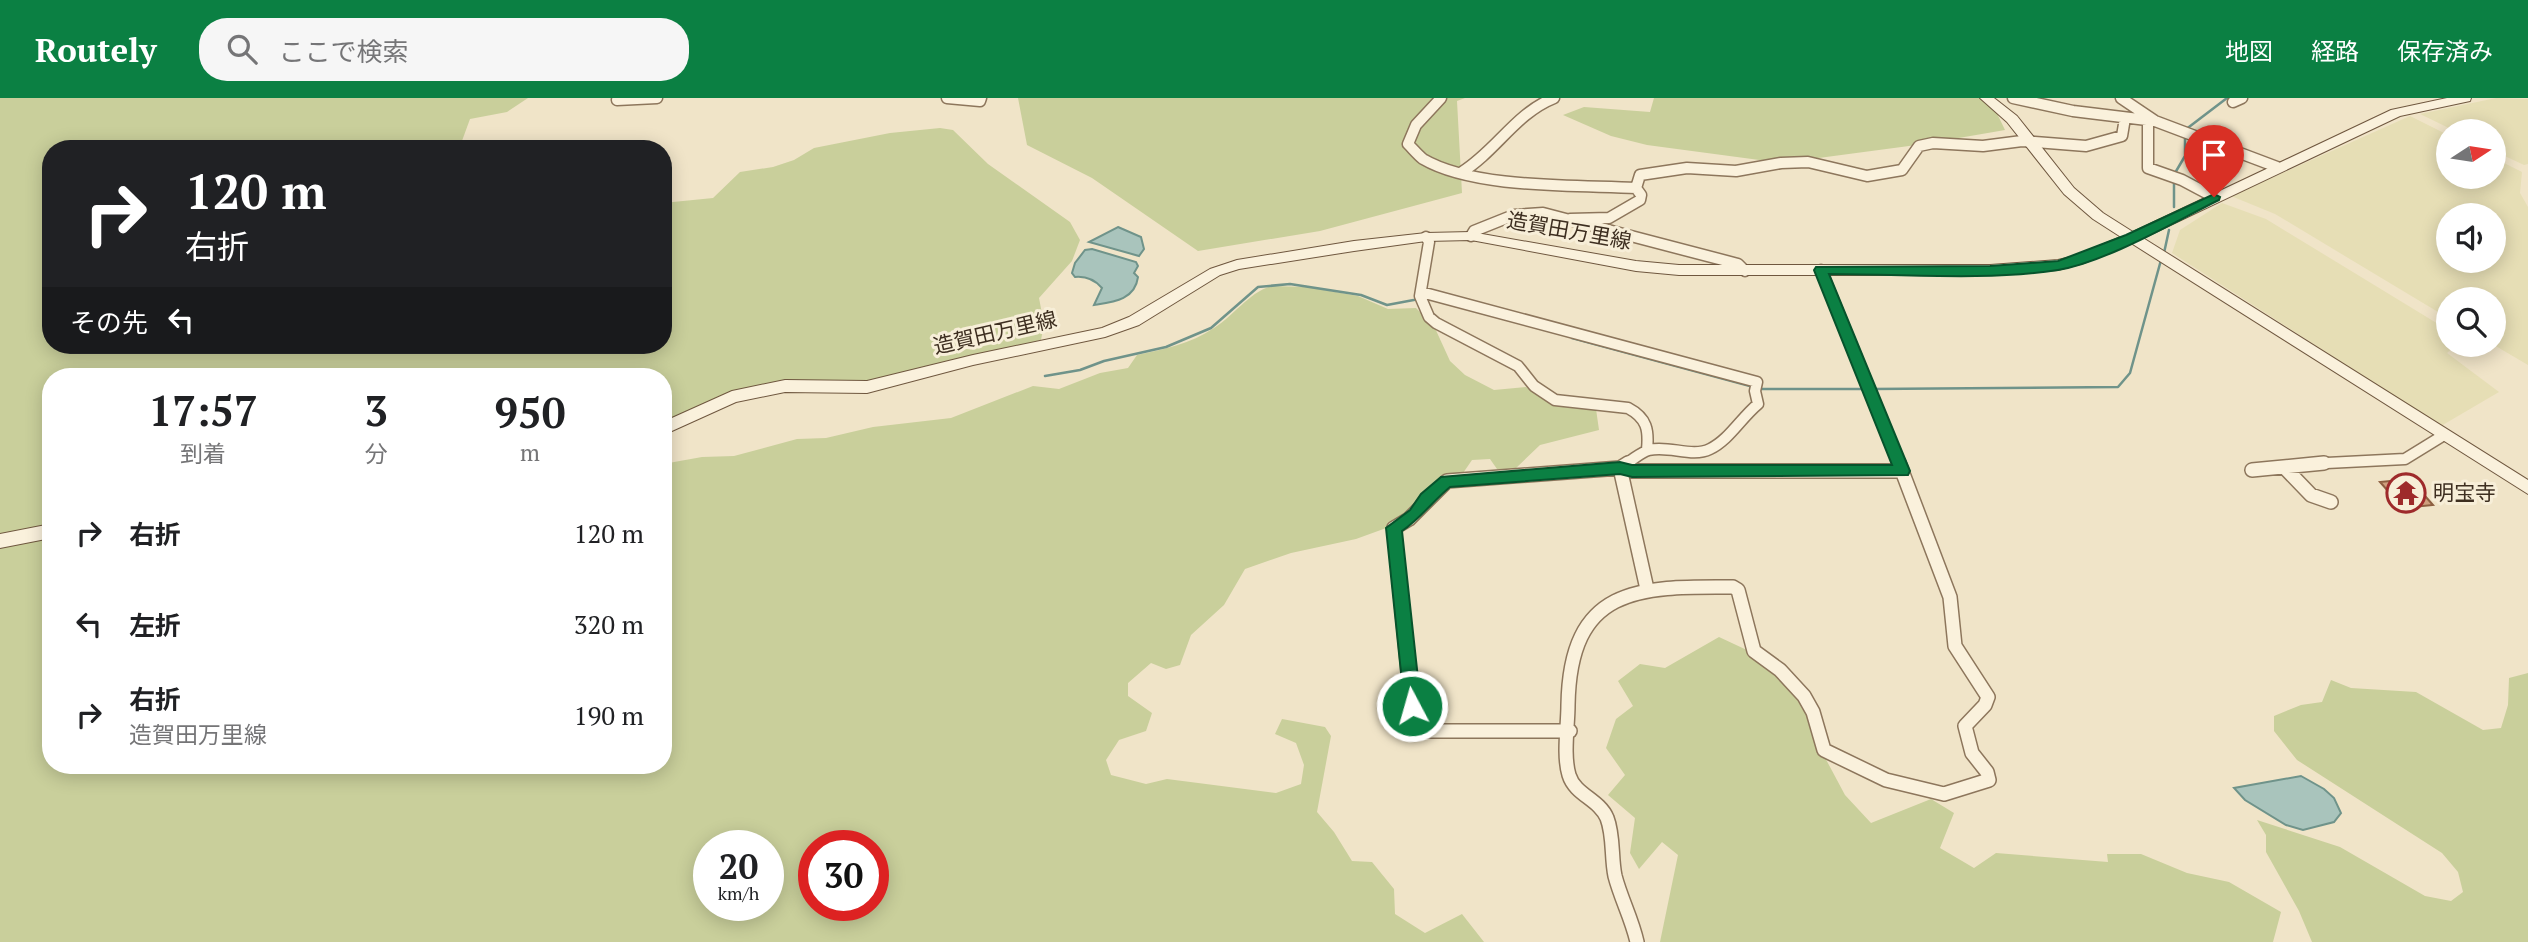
<!DOCTYPE html>
<html lang="ja">
<meta charset="utf-8">
<style>
:root{--surface:#fff;--page:#f6f6f6;--text:#202124;--muted:#757577;--accent:#0b8043}
body{margin:0;font-family:"PT Serif","Noto Sans JP",serif;background:var(--page);color:var(--text);height:100vh;display:flex;flex-direction:column;font-size:26px;white-space:nowrap}
*{box-sizing:border-box;margin:0}
p{font-size:23px;color:var(--muted)}
.icon{flex:none;width:38px;height:38px;fill:none;stroke:currentColor;stroke-width:2;stroke-linecap:round;stroke-linejoin:round}
.map{position:relative;flex:1;overflow:hidden}
.drawer{position:absolute;left:42px;top:270px;width:630px;height:406px;display:flex;flex-direction:column;background:var(--surface);border-radius:28px;box-shadow:0 4px 18px #0003}
.drawer>*{flex:none}
.guide{position:absolute;left:42px;top:42px;width:630px;height:214px;border-radius:28px;box-shadow:0 4px 18px #0003;background:#202124;color:#fff;overflow:hidden}
.needle{width:46px;rotate:78deg}
.buttons{position:absolute;left:2436px;top:21px;display:grid;gap:14px}
.buttons a{display:grid;place-items:center;width:70px;height:70px;border-radius:50%;background:var(--surface);box-shadow:0 4px 18px #0003;font-size:35px}
.speed{position:absolute;left:693px;top:732px;display:flex;gap:14px;font-size:35px;font-weight:700;text-align:center}
.speed>*{display:grid;place-content:center;width:91px;height:91px;border-radius:50%;background:var(--surface);box-shadow:0 4px 18px #0003;line-height:1}
.speed small{font-size:18px;font-weight:400}
.speed .limit{border:10px solid #d22;background:#fff;color:#111}
.pin{position:absolute;display:grid;place-items:center;width:60px;height:60px;color:#fff;margin:-72px -30px;border-radius:50% 50% 50% 0;rotate:-45deg;box-shadow:0 0 7px #0007}
.pin .icon{rotate:45deg}
.me{position:absolute;width:77px;margin:-38px;rotate:354deg;stroke-linejoin:round;filter:drop-shadow(0 0 5px #0008)}
.turn{display:flex;align-items:center;gap:24px;height:147px;padding:0 28px;font-size:32px}
.turn .icon{width:91px;height:91px;stroke-width:2.5}
.turn b{display:block;font-size:49px;line-height:60px}
.then{display:flex;align-items:center;height:66px;padding:0 28px;background:#0003;gap:14px;font-size:26px}
.eta{display:flex;justify-content:space-evenly;align-items:center;height:119px;text-align:center}
.eta b{font-size:42px;font-weight:700;line-height:49px}
ul{padding:0;list-style:none}
li{display:flex;align-items:center;gap:21px;height:91px;padding:0 28px}
li div{flex:1}
li b{display:block;font-size:26px}
li em{font-style:normal}
header{display:flex;align-items:center;gap:42px;box-sizing:border-box;height:98px;padding:0 35px;background:var(--accent);color:#fff}
header strong{font-size:33px}
nav{display:flex;gap:38px;margin-inline-start:auto;font-size:24px}
.search{width:490px;height:63px;background:var(--page);display:flex;align-items:center;gap:18px;box-sizing:border-box;padding:0 24px;border-radius:28px;color:var(--muted);font-size:26px}
.map>svg:first-child{display:block}
.farmland{fill:#e6deb5;fill-rule:evenodd}
.green{fill:#c9cf9b;fill-rule:evenodd}
.water{fill:#a9c4bc;stroke:#6f938a;stroke-width:2}
.lines{fill:none;stroke-linecap:round;stroke-linejoin:round}
.stream{stroke:#6f938a;stroke-width:2.5}
.building{fill:#cf9f7d;stroke:#8d5f41;stroke-width:2}
.street-far1-casing{stroke:#8d765c;stroke-width:13}
.street-casing{stroke:#8d765c;stroke-width:16}
.secondary-casing{stroke:#6f573f;stroke-width:2}
.street-far1{stroke:#faf1dc;stroke-width:10}
.street{stroke:#faf1dc;stroke-width:13}
.secondary{fill:#faf1dc;fill-rule:evenodd}
.route{fill:#0b8043;stroke:#07532c;stroke-width:2}
.labels{text-anchor:middle;stroke-width:6;stroke-linejoin:round;paint-order:stroke}
.street-label{font-size:21px;fill:#3d2e20;stroke:#f7eed8}
.poi-label{font-size:21px;fill:#3d2e20;stroke:#f7eed8;text-anchor:start}
</style>
<header>
<strong>Routely</strong>
<div class="search"><svg class="icon" aria-label="search" viewBox="0 0 24 24"><circle cx="10" cy="10" r="6"/><path d="M15 15l6 6"/></svg>ここで検索</div>
<nav><a>地図</a><a>経路</a><a>保存済み</a></nav>
</header>
<div class="map">
<svg width="2528" height="844" viewBox="0 0 2528 844">
<rect width="100%" height="100%" fill="#f0e4c8"/>
<!-- farmland -->
<path class="farmland" d="M2496,0L2528,1V66L2524,67L2494,53V33H2455L2420,16Z
M2410,18L2448,37V79H2494V60L2522,74L2520,95L2528,109V267L2494,247V201H2448V220L2275,116L2231,98ZM2448,117H2494V163H2448Z
M2222,105L2266,121L2448,232V247H2456L2447,255L2499,294L2441,328L2172,155L2180,132Z"/>
<!-- green -->
<path class="green" d="M0,0H528L507,14L470,21L459,51H51V247H663V105L713,100L740,74L773,69L794,62L814,50L890,35L940,30L953,32L988,66L1070,124L1080,142L1072,163L1039,200L1044,226L1041,242L867,285L786,284L663,327V278H51V428L0,439Z
M1018,0H1465L1457,3L1462,95L1320,133L1198,153L1092,80L1027,47Z
M1654,0H1985L1991,3L2005,32L1924,46L1781,65L1647,47L1611,38L1563,17L1584,9L1650,14Z
M1271,188L1307,189L1358,198L1388,211L1416,210L1434,228L1450,263L1465,277L1494,292L1526,289C1549,305 1569,309 1596,311L1599,332L1540,347L1515,371H1497L1490,361L1472,362L1461,378L1389,429L1356,441L1291,455L1245,471L1224,507L1191,537L1180,567L1166,571L1151,565L1128,585V598L1152,615L1146,633L1119,642L1106,662L1111,677L1146,686L1167,681L1276,695L1301,686L1304,667L1296,645L1275,636L1282,621L1325,629L1331,638L1317,714L1334,734L1352,763L1372,764L1394,791L1395,816L1425,835L1462,816L1484,844H0V447L51,436V667H663V366L702,359L734,358L797,341L826,340L873,329L951,320L1033,288L1059,291L1100,275L1128,270L1137,257C1165,251 1190,246 1214,230C1235,217 1247,196 1271,188ZM709,747H768V807H709ZM814,747H873V807H814Z
M1719,539L1749,553L1800,597L1822,654L1845,697L1871,725L1931,701L1954,715L1940,750L1974,770L1996,755L2108,764L2107,756H2141L2187,775L2229,784L2281,814L2273,844H1660L1678,757L1662,744L1639,771L1630,755L1635,720L1608,697L1625,677L1606,650L1616,621L1633,608L1618,583L1640,566L1665,570Z
M2528,575V844H2312L2299,813L2266,754V737L2257,722L2340,749L2425,798L2451,803L2463,794L2458,774L2442,755L2297,662L2274,633V618L2301,607L2322,604L2331,582L2351,590L2416,594L2483,632L2501,630L2508,607L2509,580Z"/>
<!-- water -->
<path class="water" d="M1118,129L1141,139L1144,151L1139,158L1089,144Z
M1092,151L1136,164L1138,168L1134,175L1138,179C1135,202 1113,204 1094,207L1102,190C1095,182 1086,178 1075,179L1072,175L1075,165L1085,152Z
M2301,678L2324,691L2334,700L2341,715L2334,724L2303,732L2286,727L2245,702L2234,690Z"/>
<g class="lines">
<!-- stream -->
<path class="stream" d="M2175,75L2185,58V32L2227,0
M2174,83V109
M2164,155L2169,132
M1572,240L1761,291H1866
M1045,278L1080,272L1104,263L1166,249L1211,230L1258,189L1290,186L1361,197L1387,207L1419,201
M1873,291L2118,289L2130,275L2161,162"/>
</g>
<!-- building -->
<path class="building" d="M2410,381L2433,407L2403,410L2380,384Z"/>
<g class="lines">
<!-- street-far1 casing -->
<g class="street-far1-casing">
<path id="street-far1" d="M947,0L980,3L981,0
M1441,0L1416,27L1408,46C1413,51 1418,57 1423,61C1474,91 1577,87 1636,90
M2013,0L2073,13L2155,23
M2121,0L2155,23L2277,69
M617,2L657,0
M2233,4L2242,0
M2148,24V70L2182,82L2214,99
M1462,74C1496,53 1516,15 1554,0
M1570,121L1609,120L1640,102L1641,97L1636,90L1640,77L1687,70L1736,73L1781,65L1808,64L1867,78L1902,72L1919,48L1933,45L1983,48L2022,43L2086,48L2122,38L2125,20
M1471,138L1474,133L1514,117L1543,115L1738,166L1745,173
M1426,139L1429,144L1420,198L1429,219L1436,225L1518,268L1534,288L1555,302L1628,310C1647,320 1649,332 1647,352
M1821,172L1900,366
M1421,194L1757,284L1755,293L1758,306C1741,320 1729,342 1710,351C1692,360 1669,347 1649,352C1641,354 1633,362 1625,366
M2307,366L2405,361L2444,337"/>
</g>
<!-- street casing -->
<g class="street-casing">
<path id="street" d="M1620,370L1628,365
M1620,370L1647,491
M2285,370L2311,397L2331,404
M2252,372L2324,365
M1570,633H1414L1394,430L1409,421L1447,383L1620,370L1632,373H1902
M1637,844C1632,821 1621,801 1615,778C1611,759 1614,738 1607,720C1599,701 1575,697 1569,677C1563,657 1568,628 1568,607C1570,489 1637,488 1733,489L1738,492L1754,553L1780,572L1804,598L1813,614L1824,652L1886,682L1944,696L1989,682L1987,674L1972,655L1965,628L1985,607L1988,599L1955,548L1950,499L1899,365"/>
</g>
<!-- secondary casing -->
<g class="secondary-casing">
<path id="secondary" d="M1980,0H1994L2017,18L2074,90L2103,115L2133,134L2391,12L2447,0H2471L2470,3L2400,18L2143,140L2528,382V396L2131,145L2084,165L2058,172L1990,177H1679L1636,173L1471,142L1426,143L1354,153L1239,171L1220,177L1139,227L1105,239L973,267L867,295L785,294L736,304L663,337V324L732,293L785,282L867,283L973,257L1102,230L1129,219L1210,171L1237,162L1354,143L1426,135L1471,134L1636,163L1679,167H1990L2058,162L2075,158L2121,139L2093,121L2064,96L2007,24Z
M51,426V440L0,450V436Z"/>
</g>
<!-- street-far1 -->
<use href="#street-far1" class="street-far1"/>
<!-- street -->
<use href="#street" class="street"/>
<!-- secondary -->
<use href="#secondary" class="secondary"/>
</g>
<!-- route -->
<path class="route" d="M2214,96L2220,99L2219,102C2174,124 2106,164 2058,172C1987,183 1901,176 1829,176L1910,373L1908,377L1632,379L1620,376L1450,389C1433,403 1421,420 1402,433L1421,608L1418,613L1412,615L1405,613L1386,430L1410,412L1421,396L1441,379L1620,364L1632,367H1892L1814,172L1816,169L1990,168L2058,163L2126,137Z"/>
<!-- icons -->
<defs>
<g id="temple-ring" transform="scale(2.0125)"><circle r="9.5" fill="#f7eed8" stroke="#9e2a2b" stroke-width="1.5"/><path d="M0-6L5-2H3V0L6.5 2.5H4V6H1.5V3h-3V6H-4V2.5H-6.5L-3 0V-2H-5Z" fill="#9e2a2b"/></g>
</defs>
<g fill-rule="evenodd">
<use href="#temple-ring" x="2406" y="395"/>
</g>
<g class="labels">
<!-- street labels -->
<g class="street-label">
<text transform="translate(1569 133) rotate(10)" y="7">造賀田万里線</text>
<text transform="translate(995 235) rotate(-13)" y="7">造賀田万里線</text>
</g>
<!-- poi labels -->
<g class="poi-label">
<text x="2433" y="402">明宝寺</text>
</g>
</g>
</svg>
<div class="buttons">
<a><svg class="needle" viewBox="-14 -14 28 28"><path d="M0-13l5 13h-10z" fill="#e53935"/><path d="M0 13l5-13h-10z" fill="#757577"/></svg></a>
<a><svg class="icon" aria-label="sound" viewBox="0 0 24 24"><path d="M4 9h4l5-4v14l-5-4H4zM17 9q2 3 0 6"/></svg></a>
<a><svg class="icon" aria-label="search" viewBox="0 0 24 24"><circle cx="10" cy="10" r="6"/><path d="M15 15l6 6"/></svg></a>
</div>
<div class="speed"><div>20<small>km/h</small></div><div class="limit">30</div></div>
<div class="pin" style="left:2214px;top:99px;background:#d93025"><svg class="icon" aria-label="arrive" viewBox="0 0 24 24"><path d="M6 21V4h12l-3 4 3 4H6"/></svg></div>
<svg class="me" style="left:1412px;top:608px" viewBox="-20 -20 40 40"><circle r="17" fill="#0b8043" stroke="#fff" stroke-width="3"/><path d="M0-11L8 9 0 5-8 9z" fill="#fff"/></svg>
<div class="guide">
<div class="turn"><svg class="icon" aria-label="right" viewBox="0 0 24 24"><path d="M7 20v-9h11M14 6l5 5-5 5"/></svg><div><b>120 m</b>右折</div></div>
<div class="then">その先<svg class="icon" aria-label="left" viewBox="0 0 24 24"><path d="M17 20v-9H6M10 6l-5 5 5 5"/></svg></div>
</div>
<section class="drawer">
<div class="eta">
<div><b>17:57</b><p>到着</p></div>
<div><b>3</b><p>分</p></div>
<div><b>950</b><p>m</p></div>
</div>
<ul>
<li><svg class="icon" aria-label="right" viewBox="0 0 24 24"><path d="M7 20v-9h11M14 6l5 5-5 5"/></svg><div><b>右折</b></div><em>120 m</em></li>
<li><svg class="icon" aria-label="left" viewBox="0 0 24 24"><path d="M17 20v-9H6M10 6l-5 5 5 5"/></svg><div><b>左折</b></div><em>320 m</em></li>
<li><svg class="icon" aria-label="right" viewBox="0 0 24 24"><path d="M7 20v-9h11M14 6l5 5-5 5"/></svg><div><b>右折</b><p>造賀田万里線</p></div><em>190 m</em></li>
</ul>
</section>
</div>
